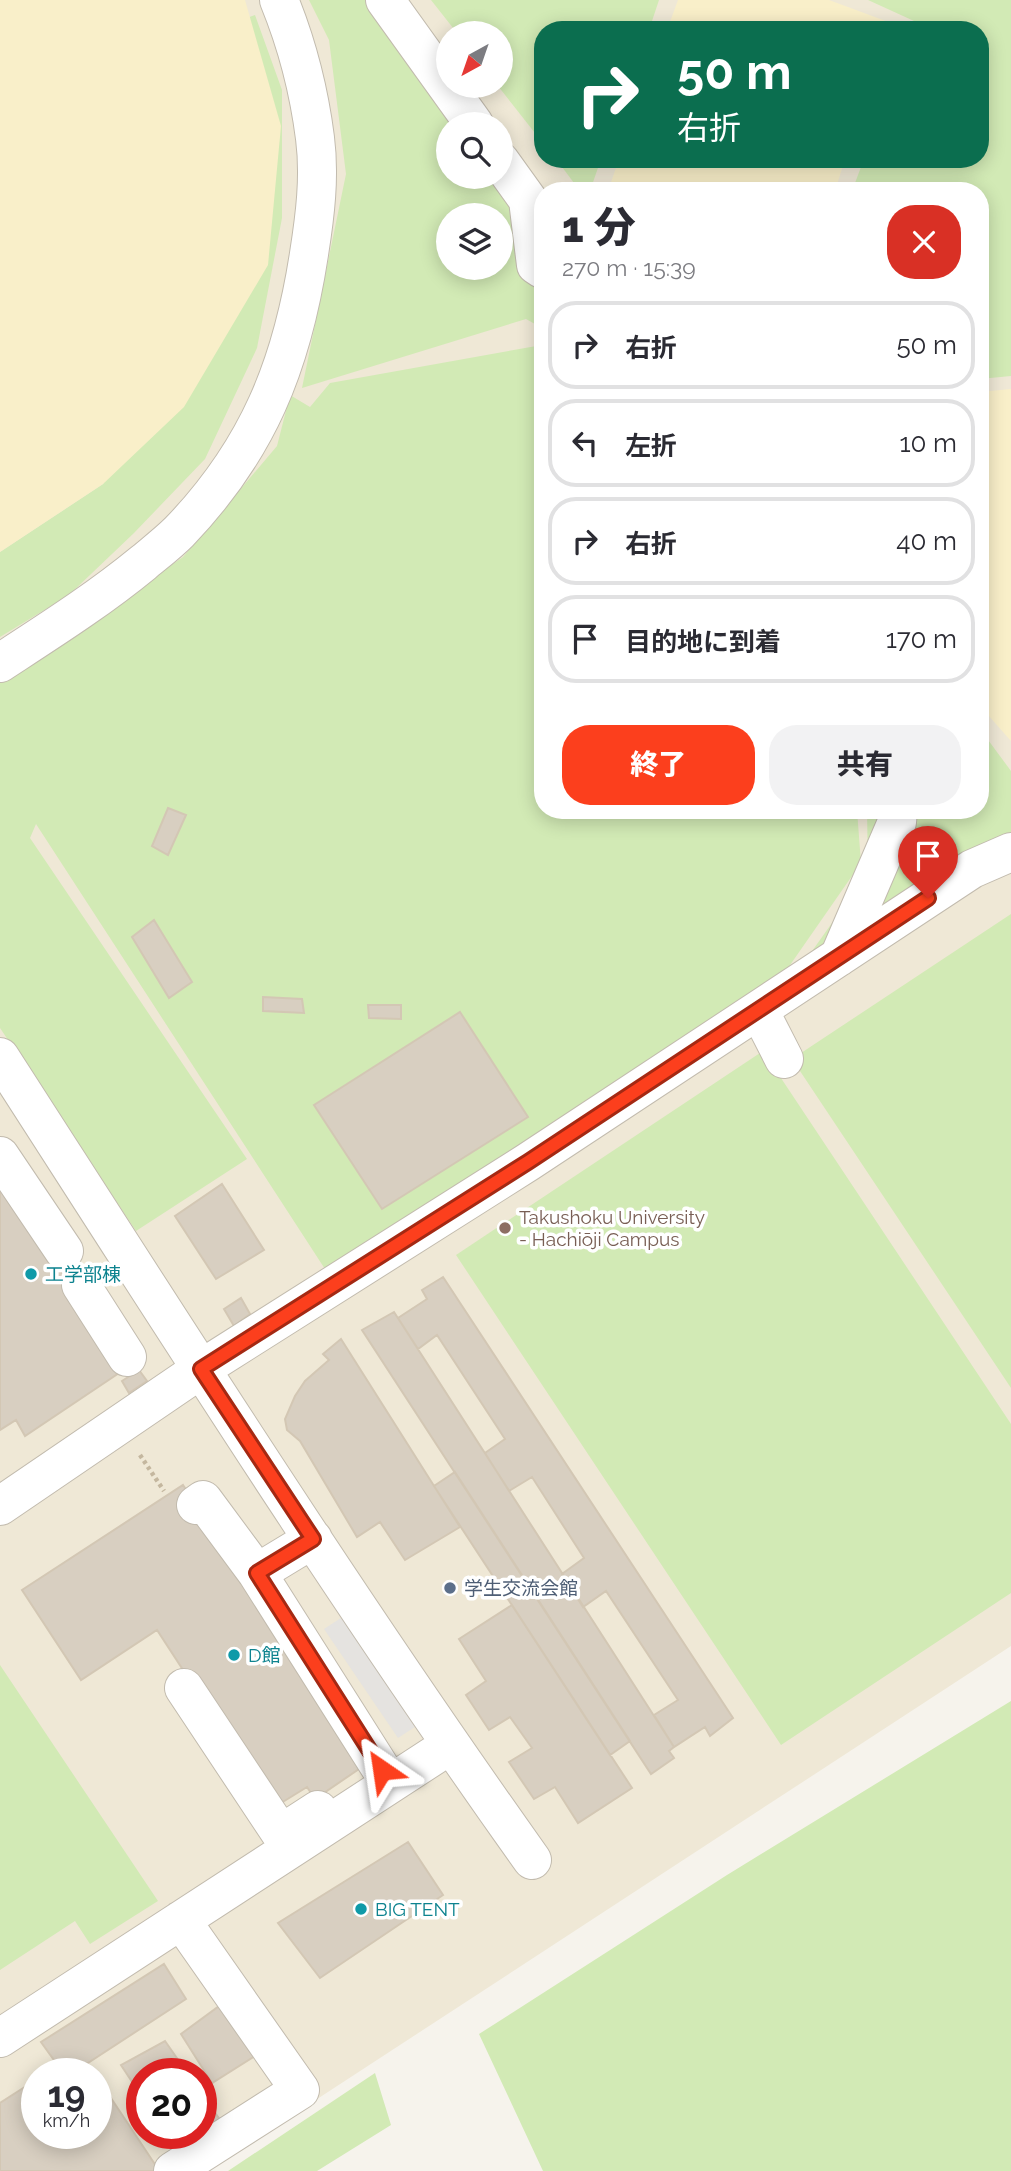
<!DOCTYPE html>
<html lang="ja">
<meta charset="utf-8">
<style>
:root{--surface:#fff;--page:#f2f2f3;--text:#2b2b33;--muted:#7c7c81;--line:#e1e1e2;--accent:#fc3f1d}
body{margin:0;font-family:Raleway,"Noto Sans JP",sans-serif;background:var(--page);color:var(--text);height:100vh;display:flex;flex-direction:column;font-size:26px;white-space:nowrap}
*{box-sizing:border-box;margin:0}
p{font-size:23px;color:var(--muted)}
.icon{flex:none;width:38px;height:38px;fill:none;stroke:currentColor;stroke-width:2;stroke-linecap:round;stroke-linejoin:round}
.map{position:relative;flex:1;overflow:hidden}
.details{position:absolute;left:534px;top:182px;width:455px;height:637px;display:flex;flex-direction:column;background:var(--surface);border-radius:28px;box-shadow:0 4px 18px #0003}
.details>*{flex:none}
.top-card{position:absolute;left:534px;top:21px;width:455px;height:147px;border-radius:28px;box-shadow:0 4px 18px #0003;background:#0b6e4f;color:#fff;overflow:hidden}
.needle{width:46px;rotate:220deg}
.buttons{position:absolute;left:436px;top:21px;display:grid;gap:14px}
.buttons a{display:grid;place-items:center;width:77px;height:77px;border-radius:50%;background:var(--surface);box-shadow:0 4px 18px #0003;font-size:35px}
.speed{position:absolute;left:21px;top:2058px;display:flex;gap:14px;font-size:35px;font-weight:700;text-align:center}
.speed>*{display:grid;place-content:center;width:91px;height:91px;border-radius:50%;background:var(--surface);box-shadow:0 4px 18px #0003;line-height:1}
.speed small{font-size:18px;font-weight:400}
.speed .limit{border:10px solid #d22;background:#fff;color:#111}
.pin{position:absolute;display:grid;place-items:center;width:60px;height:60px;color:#fff;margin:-72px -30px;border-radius:50% 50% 50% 0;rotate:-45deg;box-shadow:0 0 7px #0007}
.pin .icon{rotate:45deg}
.me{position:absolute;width:77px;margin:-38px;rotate:328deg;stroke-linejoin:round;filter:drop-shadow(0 0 5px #0008)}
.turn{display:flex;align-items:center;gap:24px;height:147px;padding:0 28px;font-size:32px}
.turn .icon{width:91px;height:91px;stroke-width:2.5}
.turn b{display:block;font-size:49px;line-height:60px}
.round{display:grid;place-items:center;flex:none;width:74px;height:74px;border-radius:28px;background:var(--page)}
.headline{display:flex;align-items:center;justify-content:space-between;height:119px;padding:0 28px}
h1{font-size:42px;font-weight:800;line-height:52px}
.action{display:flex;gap:14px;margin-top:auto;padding:14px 28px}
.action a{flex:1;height:80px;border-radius:28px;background:var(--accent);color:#fff;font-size:28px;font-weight:800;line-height:80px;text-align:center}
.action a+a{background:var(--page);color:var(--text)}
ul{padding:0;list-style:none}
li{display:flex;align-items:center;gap:21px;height:88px;margin:0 14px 10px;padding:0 14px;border:4px solid var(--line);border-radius:28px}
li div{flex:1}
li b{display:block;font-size:26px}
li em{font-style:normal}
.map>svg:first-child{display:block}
.education{fill:#efe8d6;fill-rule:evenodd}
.green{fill:#d2eab5;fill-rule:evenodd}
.sand{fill:#f9efc9}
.parking{fill:#e5e3e0}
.building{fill:#d8cfc1;stroke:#d3c7b4;stroke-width:2}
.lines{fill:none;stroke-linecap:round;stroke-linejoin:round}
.minor-casing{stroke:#c2bbae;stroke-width:40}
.path{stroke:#c4b79f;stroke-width:4.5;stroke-dasharray:3.5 3.5;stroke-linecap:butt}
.minor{stroke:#fff;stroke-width:38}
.route-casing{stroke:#a42913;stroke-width:18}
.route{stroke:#fc3f1d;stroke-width:12}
.education-dot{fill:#8d6e63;stroke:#fff;stroke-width:2.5}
.culture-dot{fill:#0f9aa8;stroke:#fff;stroke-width:2.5}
.service-dot{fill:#5c6f8a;stroke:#fff;stroke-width:2.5}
.labels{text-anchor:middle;stroke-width:7;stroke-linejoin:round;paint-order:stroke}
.education-label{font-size:19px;fill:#785e54;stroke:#fff;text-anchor:start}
.culture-label{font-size:19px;fill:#0d838f;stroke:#fff;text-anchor:start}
.service-label{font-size:19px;fill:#4e5e75;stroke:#fff;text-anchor:start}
</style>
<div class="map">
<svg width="1011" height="2171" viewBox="0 0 1011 2171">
<rect width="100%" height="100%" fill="#f6f3ec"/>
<!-- education -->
<path class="education" d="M0,0H1011V1646L207,2171H0ZM542,30H980V159H542ZM448,33H500V86H448ZM448,124H500V177H448ZM542,191H980V810H542ZM448,215H500V268H448ZM37,2074H96V2133H37ZM142,2074H201V2133H142Z"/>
<!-- green -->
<path class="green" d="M309,0H383L464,124H448V177H498L542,203V328L526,319L302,388L346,174L329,40ZM448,215H500V268H448Z
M431,0H659L649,30H542V142L498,86H500V33H457Z
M868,0H1011V376L980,379V191H852L864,159H980V30H912L914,21Z
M255,15L282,90V218L257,348L205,459L134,533L69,595L0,637V552L103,484L230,24Z
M556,159H601L590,191H580Z
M542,345V810H857L861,863L788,968L336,1286L36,824L30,838L247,1159L136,1231L0,1028V683L183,557L277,446L290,395L310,407L330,383Z
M980,729L1011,771V853L810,954L868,872L867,810H980Z
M1011,914V1388L792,1059Z
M763,1051L1011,1424V1593L781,1745L456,1255Z
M0,1665L158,1901L90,1944L75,1921L0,1970Z
M1011,1701V2171H543L479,2034L727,1875Z
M375,2073L391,2125L317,2171H228Z"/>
<!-- sand -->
<path class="sand" d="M0,0H245L281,126L268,265L184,407L103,484L0,552Z
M678,0H829L891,23L889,30H667Z
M619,159H845L835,191H608Z
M1011,389V741L980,706V392Z"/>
<!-- parking -->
<path class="parking" d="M347,1614L421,1723L398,1738L324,1629Z"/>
<!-- building -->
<path class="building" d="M168,808L186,815L168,855L152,846Z
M154,920L192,982L169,998L132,937Z
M263,997L302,999L304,1013L263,1011Z
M368,1005H401V1019L369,1018Z
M460,1012L528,1117L382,1209L314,1105Z
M0,1178L125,1369L25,1436L16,1420L0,1430Z
M222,1184L264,1250L216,1279L175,1216Z
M443,1277L733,1718L710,1736L705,1727L674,1747L654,1715L678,1700L606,1591L583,1607L562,1574L584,1558L532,1477L509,1491L485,1453L505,1439L437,1335L418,1349L398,1318L427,1299L422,1290Z
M241,1298L250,1314L234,1326L224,1309Z
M394,1312L674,1747L669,1751L674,1758L651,1774L362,1330Z
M341,1339L460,1527L405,1560L380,1522L357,1537L300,1441L287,1430L285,1419L295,1396L305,1381L329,1360L323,1354Z
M139,1370L147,1381L129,1393L122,1381Z
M455,1472L630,1741L610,1755L434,1486Z
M183,1485L358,1753L359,1769L315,1799L307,1787L273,1808L157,1630L81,1680L22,1590Z
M512,1605L632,1788L578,1823L555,1787L534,1799L509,1762L532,1748L510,1717L489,1730L466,1695L486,1681L459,1639Z
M408,1842L443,1895L320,1978L278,1923Z
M164,1964L186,1999L71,2074H64L41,2042Z
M226,2001L263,2051L212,2083L181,2034Z
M165,2041L188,2074H142V2097L121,2065Z
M99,2080L158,2169L155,2171H0V2103L31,2083L37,2090V2133H96V2081Z
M201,2093L223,2124L178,2154L165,2133H201Z"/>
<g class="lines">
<!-- minor casing -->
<g class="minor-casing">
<path id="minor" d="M385,0L474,124
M500,161L528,200L536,265L542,269
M0,663C49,631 98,600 143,563C155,553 168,543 179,532C258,450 292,365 309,254C315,216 320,177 315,138C309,91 297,44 279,0
M839,957L897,822L898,810
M759,1010L784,1059
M0,1057C174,1327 346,1599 532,1860
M0,1156L64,1251
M81,1285L127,1357
M196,1505L203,1500L257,1573
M0,1506L201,1369L528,1162L972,869L1011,852
M313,1539L257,1573L390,1783
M184,1688L281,1834L318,1810
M0,2038L450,1745
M173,2171L300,2090L181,1920"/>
</g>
<!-- path -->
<path class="path" d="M140,1455L164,1491"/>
<!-- minor -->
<use href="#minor" class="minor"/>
</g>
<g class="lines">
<!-- route casing -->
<g class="route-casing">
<path id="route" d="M382,1770L257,1573L313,1539L201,1369L528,1162L928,898"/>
</g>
<!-- route -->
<use href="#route" class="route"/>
</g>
<!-- markers -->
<circle class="education-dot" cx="505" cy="1228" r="7"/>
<g class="culture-dot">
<circle cx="31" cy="1274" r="7"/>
<circle cx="234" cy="1655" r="7"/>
<circle cx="361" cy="1909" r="7"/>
</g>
<circle class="service-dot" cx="450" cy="1588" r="7"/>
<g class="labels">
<!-- education labels -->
<g class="education-label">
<text x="519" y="1224">Takushoku University<tspan x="519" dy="22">- Hachiōji Campus</tspan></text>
</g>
<!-- culture labels -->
<g class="culture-label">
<text x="45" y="1281">工学部棟</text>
<text x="248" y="1662">D館</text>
<text x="375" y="1916">BIG TENT</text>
</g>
<!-- service labels -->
<g class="service-label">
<text x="464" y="1595">学生交流会館</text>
</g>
</g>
</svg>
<div class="buttons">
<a><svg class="needle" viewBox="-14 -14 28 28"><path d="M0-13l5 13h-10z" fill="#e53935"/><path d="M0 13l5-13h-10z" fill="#7c7c81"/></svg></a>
<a><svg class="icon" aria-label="search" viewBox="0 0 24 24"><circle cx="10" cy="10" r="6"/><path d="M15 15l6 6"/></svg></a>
<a><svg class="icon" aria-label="layers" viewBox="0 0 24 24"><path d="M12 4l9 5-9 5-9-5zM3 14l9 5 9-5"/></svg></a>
</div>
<div class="speed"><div>19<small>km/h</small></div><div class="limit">20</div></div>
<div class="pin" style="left:928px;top:898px;background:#d93025"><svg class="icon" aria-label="arrive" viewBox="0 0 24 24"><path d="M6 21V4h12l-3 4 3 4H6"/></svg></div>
<svg class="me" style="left:382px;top:1770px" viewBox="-20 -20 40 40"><path d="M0-17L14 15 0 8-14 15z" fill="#fc3f1d" stroke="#fff" stroke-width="4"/></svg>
<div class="top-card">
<div class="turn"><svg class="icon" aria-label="right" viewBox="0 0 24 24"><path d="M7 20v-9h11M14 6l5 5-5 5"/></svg><div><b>50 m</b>右折</div></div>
</div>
<section class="details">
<div class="headline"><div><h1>1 分</h1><p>270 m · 15:39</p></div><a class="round" style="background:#d93025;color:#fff"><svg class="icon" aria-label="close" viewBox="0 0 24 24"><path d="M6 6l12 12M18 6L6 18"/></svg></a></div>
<ul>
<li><svg class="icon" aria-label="right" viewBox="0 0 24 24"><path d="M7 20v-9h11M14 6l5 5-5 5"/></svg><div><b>右折</b></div><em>50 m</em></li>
<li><svg class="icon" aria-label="left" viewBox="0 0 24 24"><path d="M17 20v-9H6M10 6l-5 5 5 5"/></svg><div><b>左折</b></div><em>10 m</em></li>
<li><svg class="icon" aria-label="right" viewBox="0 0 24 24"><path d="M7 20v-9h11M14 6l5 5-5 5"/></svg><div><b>右折</b></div><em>40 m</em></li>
<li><svg class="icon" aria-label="arrive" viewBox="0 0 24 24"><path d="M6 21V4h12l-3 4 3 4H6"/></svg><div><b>目的地に到着</b></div><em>170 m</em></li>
</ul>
<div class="action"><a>終了</a><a>共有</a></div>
</section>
</div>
